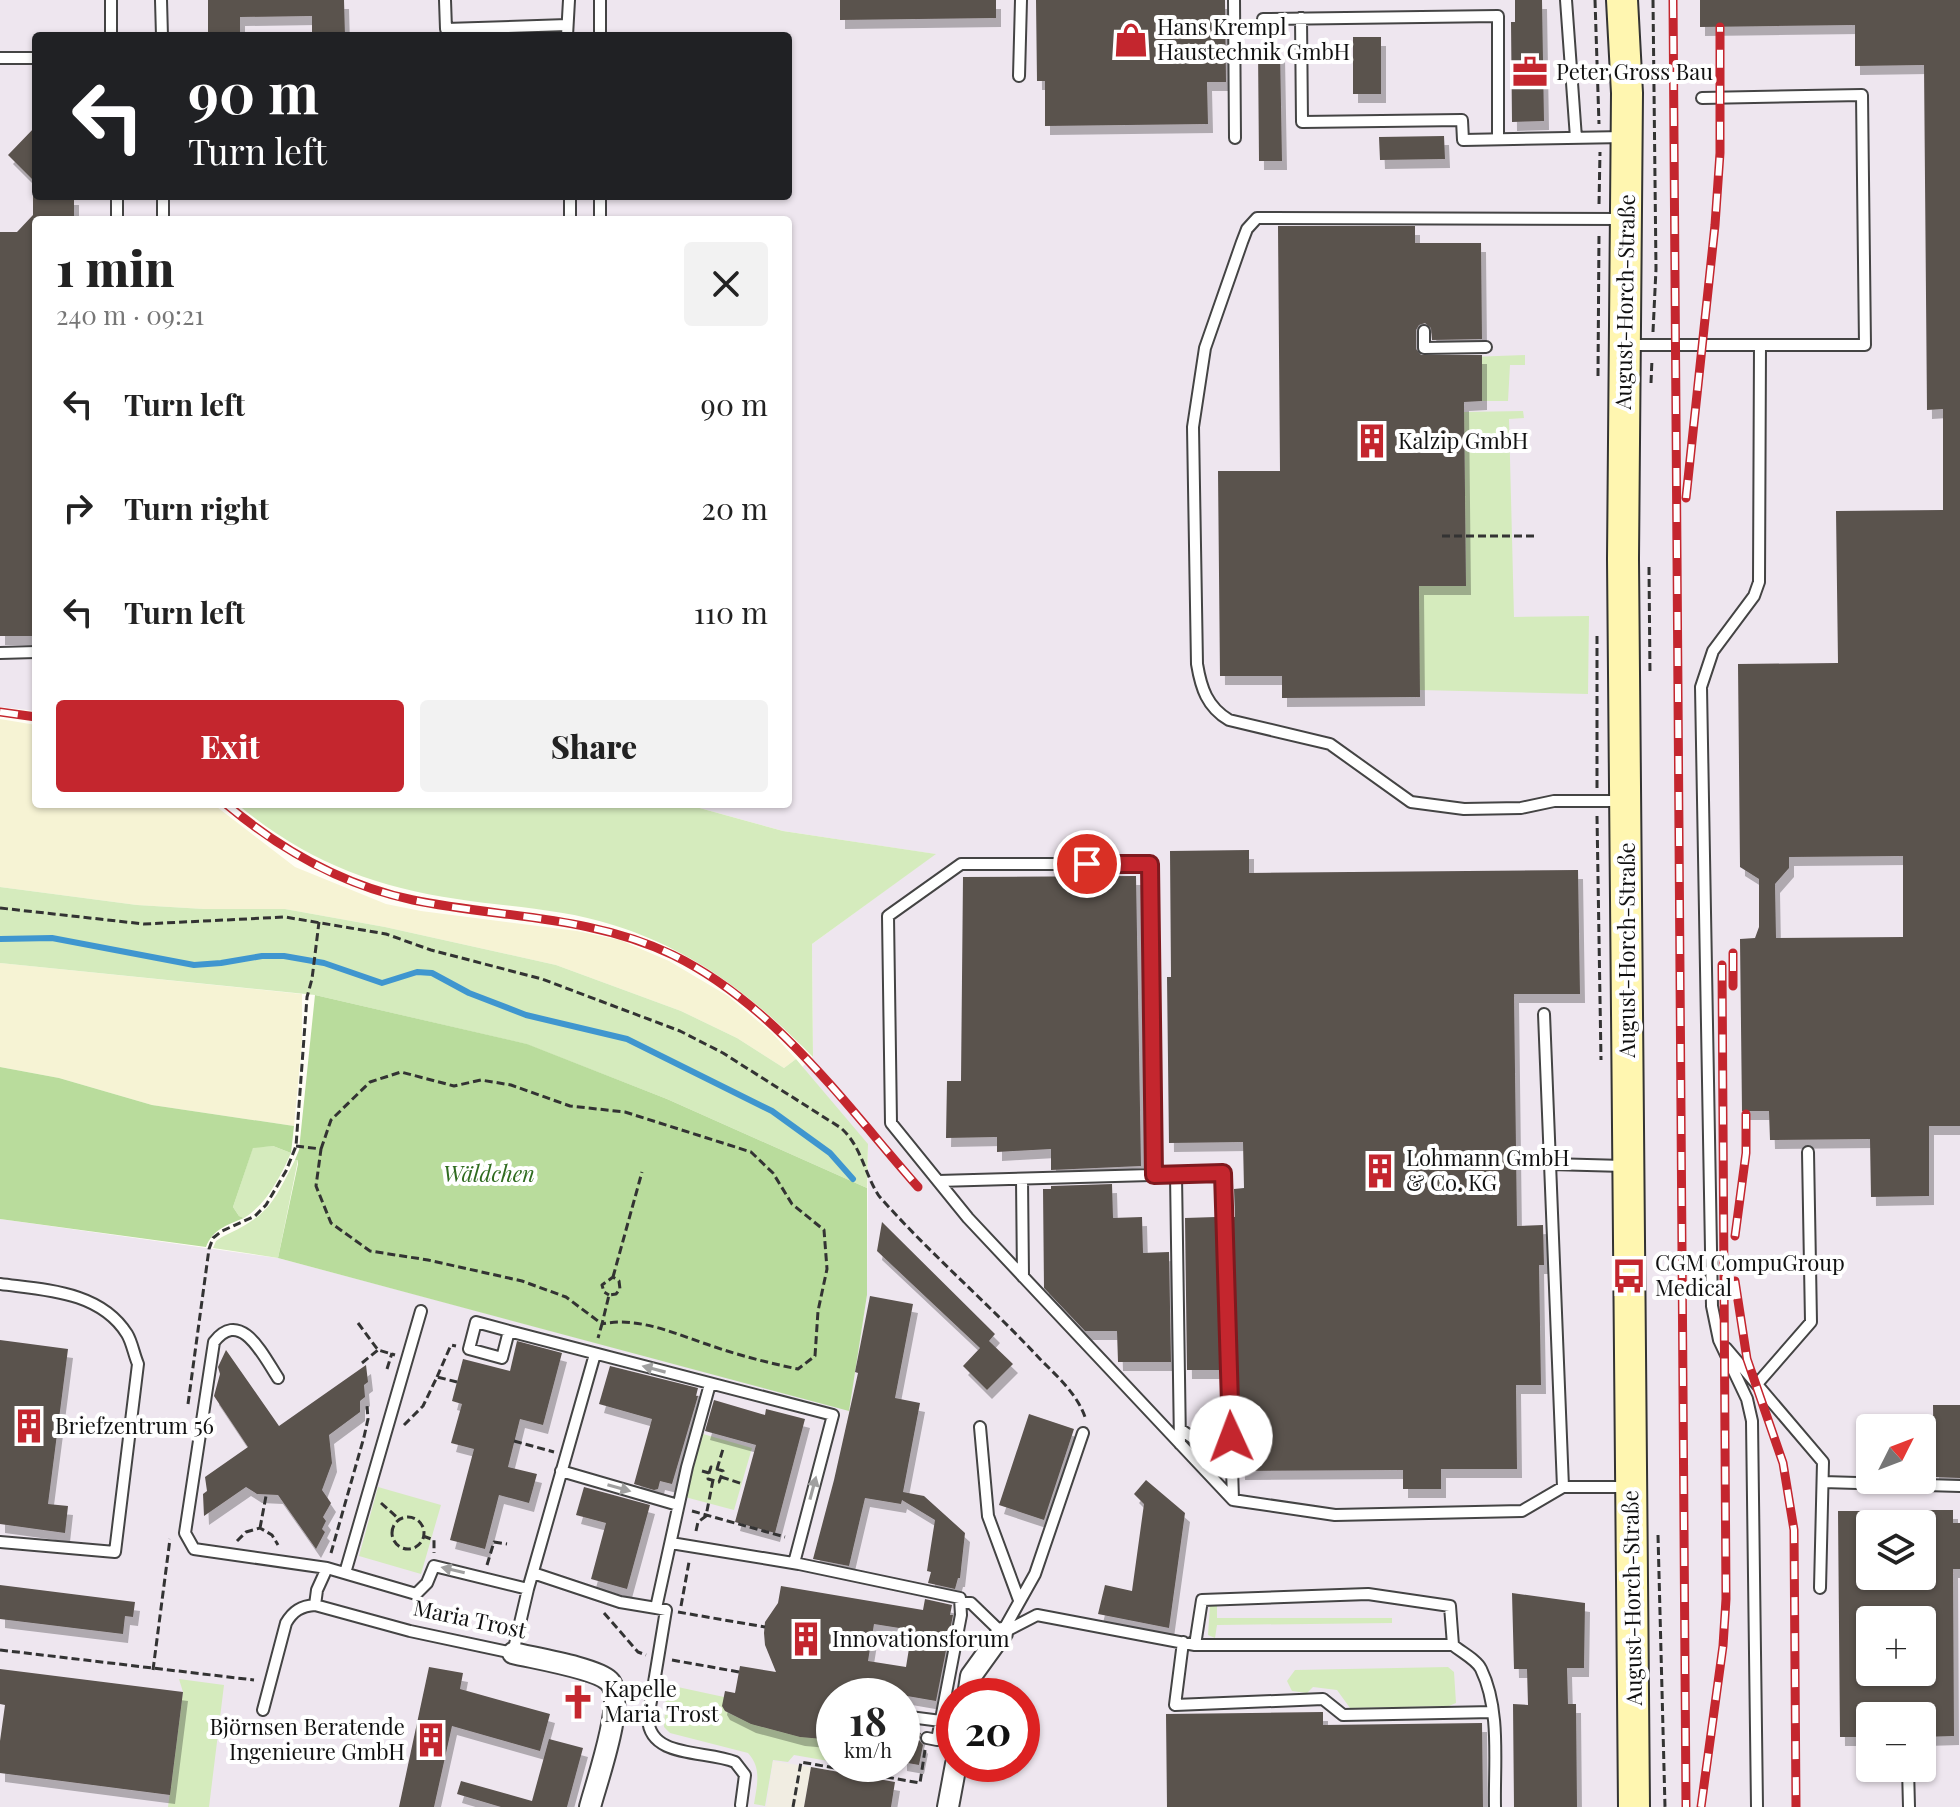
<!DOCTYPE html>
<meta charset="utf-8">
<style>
:root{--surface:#fff;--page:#f2f2f2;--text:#222;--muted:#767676;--accent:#c4262e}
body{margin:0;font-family:"Playfair Display",serif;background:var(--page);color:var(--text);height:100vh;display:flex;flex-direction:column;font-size:30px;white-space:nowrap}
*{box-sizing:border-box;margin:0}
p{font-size:26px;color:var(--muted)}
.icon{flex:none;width:44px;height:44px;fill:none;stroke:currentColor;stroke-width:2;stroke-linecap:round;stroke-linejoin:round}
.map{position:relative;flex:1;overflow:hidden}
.details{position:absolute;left:32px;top:216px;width:760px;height:592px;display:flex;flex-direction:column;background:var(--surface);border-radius:8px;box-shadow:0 2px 6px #0004}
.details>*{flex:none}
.banner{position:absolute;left:32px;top:32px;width:760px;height:168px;border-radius:8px;box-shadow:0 2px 6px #0004;background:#202124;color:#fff;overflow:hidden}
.needle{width:52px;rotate:48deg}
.fabs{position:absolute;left:1856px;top:1414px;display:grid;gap:16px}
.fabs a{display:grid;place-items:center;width:80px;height:80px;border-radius:8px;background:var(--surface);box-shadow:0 2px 6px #0004;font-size:40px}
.speed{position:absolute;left:816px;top:1678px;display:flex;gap:16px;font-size:40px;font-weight:700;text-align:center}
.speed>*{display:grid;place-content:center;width:104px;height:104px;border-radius:50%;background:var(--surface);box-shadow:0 2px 6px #0004;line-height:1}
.speed small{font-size:20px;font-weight:400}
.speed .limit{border:12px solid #d22;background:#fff;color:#111}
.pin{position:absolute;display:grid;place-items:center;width:68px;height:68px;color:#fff;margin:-34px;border:4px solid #fff;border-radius:50%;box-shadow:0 2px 8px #0007}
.me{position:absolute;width:88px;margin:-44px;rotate:358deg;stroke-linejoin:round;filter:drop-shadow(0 0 6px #0008)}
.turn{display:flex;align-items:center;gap:28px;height:168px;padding:0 24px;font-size:36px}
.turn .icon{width:104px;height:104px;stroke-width:2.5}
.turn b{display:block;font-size:56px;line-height:68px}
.round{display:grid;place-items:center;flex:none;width:84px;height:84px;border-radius:8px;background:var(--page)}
.head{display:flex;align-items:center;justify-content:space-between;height:136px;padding:0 24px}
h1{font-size:48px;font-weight:800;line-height:60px}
.cta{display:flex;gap:16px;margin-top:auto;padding:16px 24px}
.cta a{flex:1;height:92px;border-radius:8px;background:var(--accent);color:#fff;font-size:32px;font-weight:800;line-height:92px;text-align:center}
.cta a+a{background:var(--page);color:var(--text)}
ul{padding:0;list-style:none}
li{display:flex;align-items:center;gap:24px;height:104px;padding:0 24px}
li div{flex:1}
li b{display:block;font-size:30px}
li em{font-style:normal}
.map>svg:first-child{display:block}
.industrial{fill:#eee6ef;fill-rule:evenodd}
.farmland{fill:#f6f3d4}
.green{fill:#d5ebbd}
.forest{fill:#b9dc9c}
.plaza{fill:#f1ede2}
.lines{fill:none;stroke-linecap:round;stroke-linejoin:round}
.stream{stroke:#3f96cf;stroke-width:6}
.building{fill:#5a524d;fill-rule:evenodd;filter:url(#shadow)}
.lane-casing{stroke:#444;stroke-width:14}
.street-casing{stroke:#444;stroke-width:24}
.secondary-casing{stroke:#333;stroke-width:34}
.path{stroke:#333;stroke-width:3;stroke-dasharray:8 4;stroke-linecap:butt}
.lane{stroke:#fff;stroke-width:10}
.street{stroke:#fff;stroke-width:20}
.secondary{stroke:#fff6b0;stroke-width:30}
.rail-casing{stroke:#c4262e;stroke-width:9}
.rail{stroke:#fff;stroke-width:6;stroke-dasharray:18;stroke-linecap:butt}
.oneway{fill:#a0a0a0}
.route-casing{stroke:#7f191e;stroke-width:20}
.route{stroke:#c4262e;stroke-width:14}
.labels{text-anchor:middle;stroke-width:8;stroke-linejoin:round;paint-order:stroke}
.poi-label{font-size:22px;fill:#111;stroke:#fff;text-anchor:start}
.street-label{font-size:22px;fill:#111;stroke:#fff}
.park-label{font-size:22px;font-style:italic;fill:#2f6b1f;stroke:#fff}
</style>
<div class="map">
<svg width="1960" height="1807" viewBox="0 0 1960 1807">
<defs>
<filter id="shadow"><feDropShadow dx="5" dy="9" stdDeviation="0" flood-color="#0004"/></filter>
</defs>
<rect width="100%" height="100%" fill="#fffdf5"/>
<!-- industrial -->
<path class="industrial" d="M0,0H1960V1807H0V1219L278,1258L848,1410L867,1295L868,1145L802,1067L813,1057L812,944L935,854L783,831L685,804H788V220H36V711L0,707ZM36,36H788V196H36ZM1870,1428H1922V1480H1870ZM1870,1524H1922V1576H1870ZM1870,1620H1922V1672H1870ZM834,1696H902V1764H834ZM954,1696H1022V1764H954ZM1870,1716H1922V1768H1870Z"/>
<!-- farmland -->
<path class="farmland" d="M0,719L36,725V804H213L295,867L386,904L421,911L577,931L620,940L669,961L728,996L772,1033L796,1059L784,1068L737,1038L681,1011L556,965L385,927L285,909H204L137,905L0,887Z
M0,963L302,994V1042L294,1126L152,1105L59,1078L0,1067Z"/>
<!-- green -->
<path class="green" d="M1525,355V365H1510L1508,401H1482V363L1414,359Z
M1523,411L1524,418L1509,419L1514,617L1589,616L1588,694L1419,690V586H1466L1464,412Z
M237,804H685L783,831L936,854L812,944L813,1057C754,997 694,950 613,925C563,909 508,907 457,899C372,887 303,859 237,804Z
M0,887L137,905L204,909H285L385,927L556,965L681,1011L737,1038L784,1068L796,1059L868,1144L867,1188L667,1099L526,1044L315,995L0,963Z
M273,1146L291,1153C280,1177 267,1204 244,1218L239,1216L233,1207L253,1147Z
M295,1160H298L278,1258L213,1248L216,1241L222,1237C269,1215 272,1205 295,1160Z
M703,1434L752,1448L734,1510L685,1497Z
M378,1487L441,1505L421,1574L359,1556Z
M1217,1605V1618H1392V1623L1217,1625L1215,1638L1208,1635L1210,1606Z
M1448,1667L1454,1672L1456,1703L1449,1706L1350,1708L1337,1690L1313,1687L1307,1693L1292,1691L1287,1681L1295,1670Z
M179,1679L224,1685L209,1807H168L183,1692Z
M673,1686L724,1697L725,1711C760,1729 795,1736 834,1740V1762L794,1755L788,1762L773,1760L765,1806L754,1804C757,1785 762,1768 748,1753L670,1733L664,1727L666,1697Z"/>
<!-- forest -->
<path class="forest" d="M315,995L527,1044L667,1099L867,1188V1295L849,1411L278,1258L298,1164V1160H295L299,1150Z
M0,1067L59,1078L152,1105L294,1126L291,1153L273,1146L253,1148L233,1207L239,1216L244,1218C227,1225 213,1229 206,1247L0,1219Z"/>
<!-- plaza -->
<path class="plaza" d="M773,1761L811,1767L804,1807H766Z"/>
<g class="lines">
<!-- stream -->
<path class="stream" d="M0,939L52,938L194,965L221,963L262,956H284L324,963L382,983L417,972L432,973L469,993L526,1015L627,1039L772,1111L830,1153L853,1179"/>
</g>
<!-- building -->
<path class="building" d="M208,0H344L345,36H312V16L240,17V36H208Z
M840,0H996V18L840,20Z
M1036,0H1225L1226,82H1207L1208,124L1045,126V81H1037Z
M1515,0H1542L1544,121L1512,122L1511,22H1515Z
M1700,0H1960V1126H1929V1196L1871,1197L1870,1139L1770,1140L1769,1111H1742L1740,939L1755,938L1759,927V879L1740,867L1738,664L1838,663L1836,511L1943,510V409L1927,410L1924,65L1855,66V25L1700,27ZM1903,856V937L1776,938L1775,884L1789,868V857Z
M1353,37H1381V94H1353Z
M1258,49H1280L1282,161H1259Z
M36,126V183L8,155Z
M1444,136L1445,159L1380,160L1379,137Z
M33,196H74V220H36V636H0V232H17L33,215Z
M1278,226H1415V243H1481L1482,339L1432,340L1431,328L1425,323L1419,325L1416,330V349L1421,355H1482V401L1464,402L1466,586H1419L1420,697L1282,698V676H1220L1218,471H1280Z
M1249,850V873L1578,870L1580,994H1514L1517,1226L1543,1225L1544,1265H1539L1541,1385H1516L1517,1469H1441V1489H1403V1470L1240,1471L1232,1217H1235L1234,1189L1244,1188L1243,1142L1169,1143L1167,977H1171L1170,851Z
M1136,876L1141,1166L1051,1170V1149L997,1152V1137L946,1138L947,1081H961L963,877Z
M1112,1184L1113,1218L1142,1217L1143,1253L1169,1252L1171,1362H1118L1117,1331H1085L1044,1288L1043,1189H1051V1186Z
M1216,1217L1221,1370H1187L1185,1218Z
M882,1222L995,1334L989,1341L1013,1364L987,1390L963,1366L980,1348L877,1251Z
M870,1296L913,1304L895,1398L920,1403L903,1492L924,1496L965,1533L960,1578H958L955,1589L928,1583L931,1572L927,1571L935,1520L902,1500L901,1504L865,1498L849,1566L813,1559L834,1480L858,1373L855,1372Z
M0,1340L68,1349L48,1504L68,1506L65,1533L0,1524Z
M517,1341L562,1353L543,1425L520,1419L508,1467L537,1474L529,1503L499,1495L485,1549L450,1540L474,1449L451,1443L462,1404L452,1401L463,1359L510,1371Z
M226,1350L279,1426L366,1365L368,1382L364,1385L365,1397L360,1401V1412L329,1435L332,1463L322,1490L331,1503L323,1517L326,1521L322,1529L325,1532L316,1549L278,1495L257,1494L246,1487L204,1516L203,1494L207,1491L205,1477L248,1447L214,1396L220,1374L218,1367Z
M610,1366L698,1388L696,1396H698L672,1484L660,1481L658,1489L654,1490L634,1484L652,1419L599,1404Z
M714,1400L765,1415L766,1409L805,1419L775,1533L735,1522L756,1445L705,1431Z
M1933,1405H1960V1478L1934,1477Z
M1029,1414L1074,1429L1044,1520L999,1505Z
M1146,1480L1185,1513L1169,1628L1098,1614L1105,1585L1132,1591L1144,1504L1134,1494Z
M584,1487L650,1505L627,1589L591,1579L606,1523L576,1515Z
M1922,1510H1953V1523H1960V1569H1953L1954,1736L1922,1737V1716H1870V1737H1840L1838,1511H1870V1576H1922ZM1870,1620H1922V1672H1870Z
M0,1585L135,1602L133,1617L125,1616L123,1634L0,1619Z
M781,1586L923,1610L925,1599L952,1605L950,1615H953L936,1701L855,1687L854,1696H834V1740L800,1737L751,1724L725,1711L722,1706L725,1691L735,1693L740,1666L776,1672L765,1645L764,1633L765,1622L778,1603ZM874,1624L912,1630L906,1667L868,1661Z
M1512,1593L1585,1603L1584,1668H1567L1568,1704H1576L1577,1807H1514L1513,1704L1528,1705L1527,1669H1514Z
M429,1667L463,1673L460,1689L550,1714L540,1751L452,1726L434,1807H399Z
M0,1669L183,1692L170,1795L0,1773V1741L5,1705L0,1704Z
M1323,1712V1725L1482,1723L1483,1807H1167L1166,1714Z
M902,1729L921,1733L919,1740L923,1745L919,1765L902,1762Z
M549,1739L583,1748L567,1807H501L457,1794L461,1781L532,1801Z
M811,1767L895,1782L891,1807H804Z"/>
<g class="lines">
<!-- lane casing -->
<g class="lane-casing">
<path id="lane" d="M161,0L162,36
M445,0L446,29L567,25
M1234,0L1235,138
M1566,0L1576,138
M1301,18L1302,122L1462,120L1463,140L1625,137
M1263,19L1498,16V139
M111,36V0
M567,36L569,0
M600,36V0
M0,58H36
M1019,76L1021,0
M117,196V220
M163,196V220
M570,196V220
M600,196V220
M1424,331V348L1486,347
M1627,345H1865L1862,95L1702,98
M0,653L36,652
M1621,801H1554L1521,808L1464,809L1411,802L1330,744L1229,720C1207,707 1201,688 1197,664L1193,427L1205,348L1242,242L1247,229L1257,218L1624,219
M1544,1014L1563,1487
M1550,1164L1624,1166
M1154,1175L1150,864H961L888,916L891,1123L968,1218L1233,1500L1335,1515L1522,1511L1563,1487H1629
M1176,1175L1180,1444
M1022,1179L1023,1277
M938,1181L1223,1173L1233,1500
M0,1284C45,1290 100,1291 127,1334C132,1342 134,1355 138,1364L115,1552L0,1542
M509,1331L502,1358L469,1349L476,1322L509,1331L833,1415L794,1563
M1726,1348L1823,1462L1820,1588
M278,1378C264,1357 241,1307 214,1342L185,1533L194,1549L327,1568L416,1594L427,1583L434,1566L528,1589
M1757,1384L1811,1322L1808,1152
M980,1427L988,1516L1019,1600
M1180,1429L1232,1466
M561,1471L678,1505
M1823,1482L1960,1486
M671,1543L799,1564L960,1598L961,1615L937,1740L927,1738
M345,1573L421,1311
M533,1573L620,1602L656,1608L687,1467L710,1384
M962,1603H971L1002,1633
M315,1605L317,1590L327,1568
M656,1608L666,1610L648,1719C650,1759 707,1750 735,1762L745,1775L741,1805
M1003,1631L1035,1574L1083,1433
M1002,1633L1037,1615L1195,1645H1453C1461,1652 1477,1660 1481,1669C1501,1710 1494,1764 1495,1807
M1183,1642L1175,1705L1323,1699L1343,1715L1493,1712
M1195,1645L1202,1600L1368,1594L1450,1606L1453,1645
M263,1710L286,1623C293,1611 301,1606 315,1605L410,1631L513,1653L528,1589L595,1354
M902,1716L941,1721
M1908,1768L1909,1807
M1757,1807L1752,1421L1747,1399L1719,1340L1712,1306L1701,687L1713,651L1754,596L1759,582L1760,345"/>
</g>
<!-- street casing -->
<g class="street-casing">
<path id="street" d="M513,1653C533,1658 596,1668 609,1681C627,1698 596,1783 590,1807
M968,1696L971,1676L1002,1633
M948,1807L956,1764"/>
</g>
<!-- secondary casing -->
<g class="secondary-casing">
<path id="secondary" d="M1622,0L1627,93L1623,559L1634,1807"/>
</g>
<!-- path -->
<path class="path" d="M1595,0L1599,124
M1599,204L1600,152
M1653,332L1656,269L1653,0
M1598,376L1599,232
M1651,383L1652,359
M1442,536H1534
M1649,567L1650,675
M1597,788V632
M1597,816L1601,1060
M0,908L144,924L285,917L386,934L431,950L542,979L680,1031L723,1053L841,1128C862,1147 864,1173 879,1196C929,1253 988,1303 1040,1359C1057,1376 1077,1394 1085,1417
M296,1146L321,1149L316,1186L331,1223L370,1251L428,1260L522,1281L566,1297L602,1324L598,1338
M321,1149L331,1120L370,1082L401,1072L454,1086L481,1080L511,1085L570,1106L625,1112L751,1152L773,1173L792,1204L824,1230L827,1269L818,1311L815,1356L798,1369C769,1363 741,1356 712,1346C678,1335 639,1316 602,1324L609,1295L616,1294L620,1289L619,1281L613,1277L602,1285L604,1292L609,1295
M613,1277L642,1172
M358,1323L378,1350L395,1355
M362,1363L378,1350
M387,1369L392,1353
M437,1377L451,1345L456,1346
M188,1404L209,1249L213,1238L222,1231L255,1216L266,1205L286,1171L296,1146L307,997L312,979L319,922
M404,1425L423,1406L437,1377L457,1382
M514,1441L554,1452
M717,1469L723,1449
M702,1471L709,1473L708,1479L719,1482L723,1471L711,1467L709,1473
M721,1477L743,1484
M381,1503L399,1519
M692,1511L785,1537
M392 1533a16 16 0 1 1 32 0a16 16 0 1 1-32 0Z
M260,1528L266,1496
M696,1531L698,1522L706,1516L713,1480
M1658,1535L1665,1807
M423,1536L434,1540V1553
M237,1541L246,1532L260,1528L272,1535L278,1545
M331,1553L364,1437L368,1419L367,1405
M487,1565L494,1542L507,1544
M681,1606L689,1562
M678,1612L765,1627
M604,1613L638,1652L646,1655
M0,1650L254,1680
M672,1660L739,1672
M153,1670L170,1539
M793,1807L801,1762L920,1783L925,1750"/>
<!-- lane -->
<use href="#lane" class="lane"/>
<!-- street -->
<use href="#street" class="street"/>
<!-- secondary -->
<use href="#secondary" class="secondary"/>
<!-- rail casing -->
<g class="rail-casing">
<path id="rail" d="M1673,0L1686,1807
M1686,498L1715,225L1720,153V27
M0,712L36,717
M226,804C281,850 342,885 413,900C500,918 590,915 673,955C775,1005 844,1103 918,1187
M1733,953V986
M1735,1236L1746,1153V1114
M1735,1281L1747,1359L1783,1463L1794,1530L1796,1807
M1701,1807L1723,1646L1726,1599L1722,965"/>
</g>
<!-- rail -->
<use href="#rail" class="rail"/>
</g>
<!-- one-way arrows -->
<defs><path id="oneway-solid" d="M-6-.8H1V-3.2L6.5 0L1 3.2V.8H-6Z" transform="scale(2)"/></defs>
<g class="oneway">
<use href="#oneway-solid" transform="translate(654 1369) rotate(-165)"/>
<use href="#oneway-solid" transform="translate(619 1488) rotate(16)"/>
<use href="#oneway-solid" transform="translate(813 1488) rotate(-75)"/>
<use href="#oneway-solid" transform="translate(453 1570) rotate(-167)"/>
</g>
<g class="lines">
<!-- route casing -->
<g class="route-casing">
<path id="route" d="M1087,864H1150L1154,1175L1223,1173L1231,1437"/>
</g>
<!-- route -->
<use href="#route" class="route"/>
</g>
<!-- icons -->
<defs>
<g id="shop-bare" transform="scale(2.76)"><path d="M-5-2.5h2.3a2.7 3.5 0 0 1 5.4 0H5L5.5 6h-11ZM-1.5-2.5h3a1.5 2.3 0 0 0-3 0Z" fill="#c4262e" stroke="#fff" stroke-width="2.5" paint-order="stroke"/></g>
<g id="office-bare" transform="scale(2.76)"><path d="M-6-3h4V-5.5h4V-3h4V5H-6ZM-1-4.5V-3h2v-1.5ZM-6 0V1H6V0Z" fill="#c4262e" stroke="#fff" stroke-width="2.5" paint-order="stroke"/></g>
<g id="building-bare" transform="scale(2.76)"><path d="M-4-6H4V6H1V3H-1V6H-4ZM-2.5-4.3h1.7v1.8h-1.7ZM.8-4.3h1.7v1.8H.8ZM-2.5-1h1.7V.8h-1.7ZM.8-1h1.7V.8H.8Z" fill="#c4262e" stroke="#fff" stroke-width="2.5" paint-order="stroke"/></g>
<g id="bus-bare" transform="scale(2.76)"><path d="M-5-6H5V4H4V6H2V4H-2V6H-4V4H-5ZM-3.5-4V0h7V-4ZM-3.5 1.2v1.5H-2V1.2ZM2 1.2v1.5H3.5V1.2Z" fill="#c4262e" stroke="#fff" stroke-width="2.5" paint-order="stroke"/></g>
<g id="church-bare" transform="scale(2.76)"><path d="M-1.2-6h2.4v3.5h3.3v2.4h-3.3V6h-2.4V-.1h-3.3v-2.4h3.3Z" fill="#c4262e" stroke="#fff" stroke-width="2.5" paint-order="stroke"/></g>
</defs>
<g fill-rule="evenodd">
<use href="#shop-bare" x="1131" y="40"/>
<use href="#office-bare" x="1530" y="72"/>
<use href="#building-bare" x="1372" y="441"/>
<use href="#building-bare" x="1380" y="1171"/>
<use href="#bus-bare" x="1629" y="1276"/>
<use href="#building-bare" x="29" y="1426"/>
<use href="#building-bare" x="806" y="1639"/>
<use href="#church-bare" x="578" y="1702"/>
<use href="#building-bare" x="431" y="1740"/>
</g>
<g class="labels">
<!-- poi labels -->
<g class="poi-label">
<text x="1157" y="35">Hans Krempl<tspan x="1157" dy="25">Haustechnik GmbH</tspan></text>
<text x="1556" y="80">Peter Gross Bau</text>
<text x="1398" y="449">Kalzip GmbH</text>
<text x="1406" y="1166">Lohmann GmbH<tspan x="1406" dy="25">&amp; Co. KG</tspan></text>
<text x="1655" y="1271">CGM CompuGroup<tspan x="1655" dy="25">Medical</tspan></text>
<text x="55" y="1434">Briefzentrum 56</text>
<text x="832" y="1647">Innovationsforum</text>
<text x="604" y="1697">Kapelle<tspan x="604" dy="25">Maria Trost</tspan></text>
<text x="405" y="1735" text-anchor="end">Björnsen Beratende<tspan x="405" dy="25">Ingenieure GmbH</tspan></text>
</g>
<!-- street labels -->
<g class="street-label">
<text transform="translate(1625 302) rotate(-89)" y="8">August-Horch-Straße</text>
<text transform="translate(1627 950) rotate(-90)" y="8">August-Horch-Straße</text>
<text transform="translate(1632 1598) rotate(-91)" y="8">August-Horch-Straße</text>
<text transform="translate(470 1619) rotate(12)" y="8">Maria Trost</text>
</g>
<!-- park labels -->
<g class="park-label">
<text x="489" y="1182">Wäldchen</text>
</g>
</g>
</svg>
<div class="fabs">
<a><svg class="needle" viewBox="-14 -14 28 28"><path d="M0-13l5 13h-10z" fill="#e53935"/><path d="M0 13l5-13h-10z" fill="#767676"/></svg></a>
<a><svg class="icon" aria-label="layers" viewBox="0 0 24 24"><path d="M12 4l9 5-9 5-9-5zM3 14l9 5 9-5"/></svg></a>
<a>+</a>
<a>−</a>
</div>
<div class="speed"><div>18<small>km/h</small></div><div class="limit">20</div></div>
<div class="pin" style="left:1087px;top:864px;background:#d93025"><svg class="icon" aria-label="arrive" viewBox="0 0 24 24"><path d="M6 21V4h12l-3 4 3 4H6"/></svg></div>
<svg class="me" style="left:1231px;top:1437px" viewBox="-20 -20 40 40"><circle r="19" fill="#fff"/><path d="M0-13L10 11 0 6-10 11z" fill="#c4262e"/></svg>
<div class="banner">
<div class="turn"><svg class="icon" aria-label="left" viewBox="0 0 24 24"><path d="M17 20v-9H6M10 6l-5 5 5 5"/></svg><div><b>90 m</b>Turn left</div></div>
</div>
<section class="details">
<div class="head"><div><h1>1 min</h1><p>240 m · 09:21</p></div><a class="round"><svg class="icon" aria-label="close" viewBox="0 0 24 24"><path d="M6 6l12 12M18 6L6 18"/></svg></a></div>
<ul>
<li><svg class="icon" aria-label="left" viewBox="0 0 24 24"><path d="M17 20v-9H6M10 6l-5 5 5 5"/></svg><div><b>Turn left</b></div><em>90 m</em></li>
<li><svg class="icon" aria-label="right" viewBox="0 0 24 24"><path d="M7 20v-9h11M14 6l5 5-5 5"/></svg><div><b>Turn right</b></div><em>20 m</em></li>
<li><svg class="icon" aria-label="left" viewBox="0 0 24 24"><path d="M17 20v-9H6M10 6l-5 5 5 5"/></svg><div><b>Turn left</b></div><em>110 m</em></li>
</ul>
<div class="cta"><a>Exit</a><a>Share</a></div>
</section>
</div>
